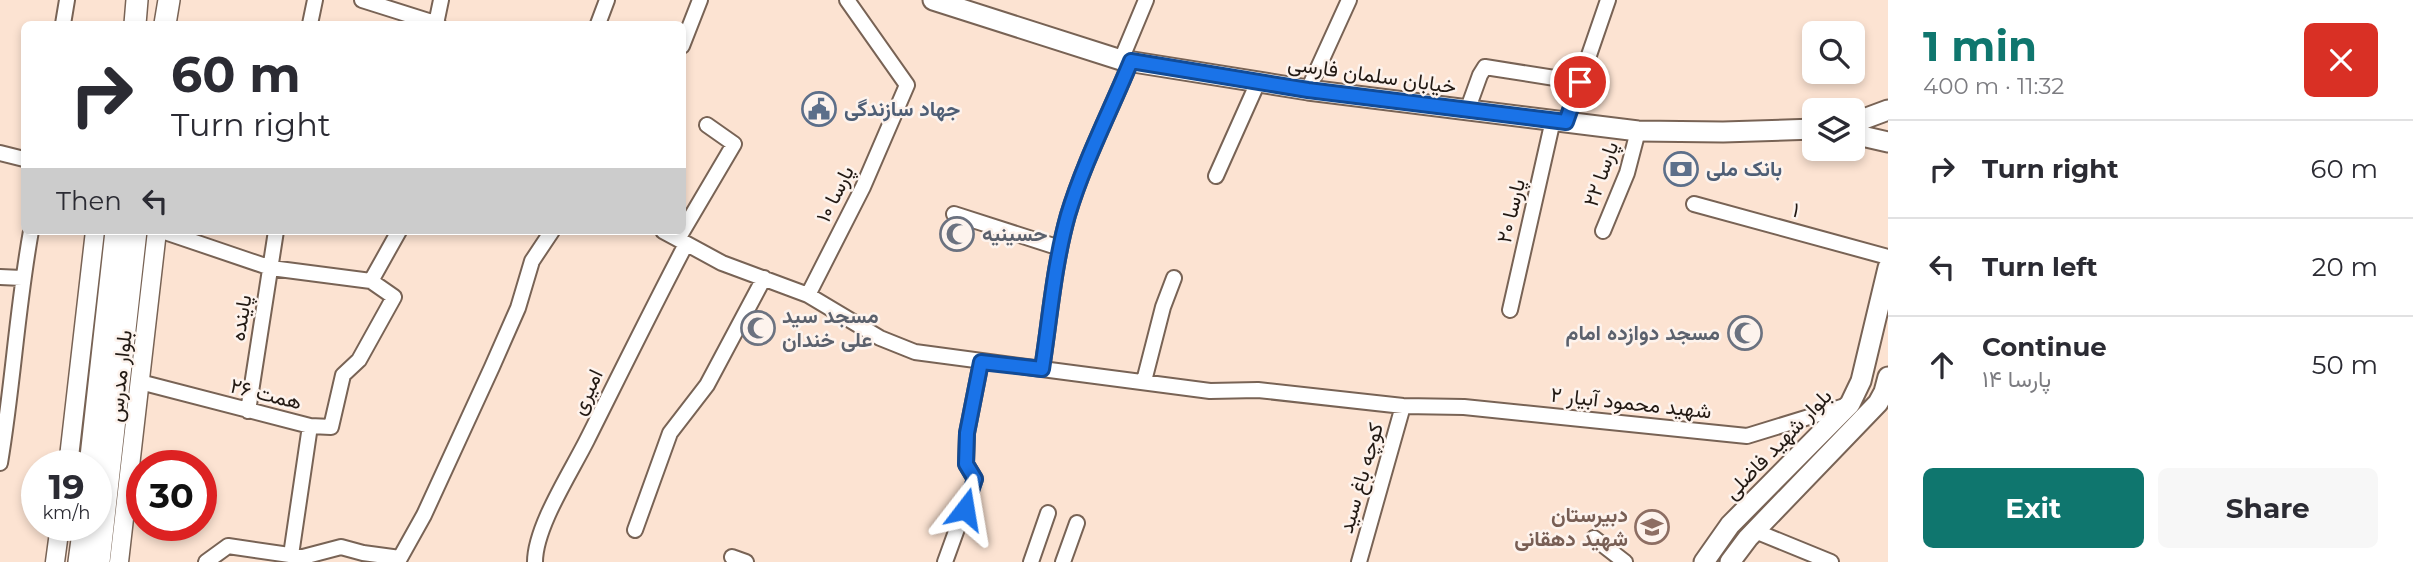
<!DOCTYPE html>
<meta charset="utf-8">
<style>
:root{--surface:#fff;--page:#f7f7f7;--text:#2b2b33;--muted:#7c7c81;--line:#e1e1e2;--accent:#0f766e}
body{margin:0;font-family:Montserrat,Vazirmatn,sans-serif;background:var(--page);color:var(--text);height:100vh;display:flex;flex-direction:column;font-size:26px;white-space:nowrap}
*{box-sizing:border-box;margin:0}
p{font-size:23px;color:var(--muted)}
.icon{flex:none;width:38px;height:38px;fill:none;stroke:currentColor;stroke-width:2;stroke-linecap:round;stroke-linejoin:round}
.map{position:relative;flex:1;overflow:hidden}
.side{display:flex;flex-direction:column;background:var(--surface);width:525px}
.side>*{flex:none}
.top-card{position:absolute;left:21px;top:21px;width:665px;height:214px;border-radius:10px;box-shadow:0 4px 10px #0003;background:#fff;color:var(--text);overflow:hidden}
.controls{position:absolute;left:1802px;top:21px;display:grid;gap:14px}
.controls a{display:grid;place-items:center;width:63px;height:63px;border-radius:10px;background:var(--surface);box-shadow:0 4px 10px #0003;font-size:35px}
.speed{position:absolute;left:21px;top:450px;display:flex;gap:14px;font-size:35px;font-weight:700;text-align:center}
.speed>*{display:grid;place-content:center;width:91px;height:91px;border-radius:50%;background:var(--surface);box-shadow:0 4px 10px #0003;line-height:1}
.speed small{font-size:18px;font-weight:400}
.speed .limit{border:10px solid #d22;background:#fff;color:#111}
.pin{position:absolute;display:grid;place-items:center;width:60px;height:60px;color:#fff;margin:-30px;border:4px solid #fff;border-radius:50%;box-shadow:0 2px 7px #0007}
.me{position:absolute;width:77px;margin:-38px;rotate:14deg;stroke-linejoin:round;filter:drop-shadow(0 0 5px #0008)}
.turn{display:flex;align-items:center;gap:24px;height:147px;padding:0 35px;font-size:32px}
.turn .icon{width:91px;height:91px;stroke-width:2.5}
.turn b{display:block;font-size:49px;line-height:60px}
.then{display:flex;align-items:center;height:66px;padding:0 35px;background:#0003;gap:14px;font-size:26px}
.round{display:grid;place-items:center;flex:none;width:74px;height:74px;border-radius:10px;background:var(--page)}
.summary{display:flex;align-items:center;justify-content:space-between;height:119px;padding:0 35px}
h1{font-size:42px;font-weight:700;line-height:52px;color:var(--accent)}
.button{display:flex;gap:14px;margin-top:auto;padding:14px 35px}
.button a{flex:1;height:80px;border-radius:10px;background:var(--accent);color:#fff;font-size:28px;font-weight:700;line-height:80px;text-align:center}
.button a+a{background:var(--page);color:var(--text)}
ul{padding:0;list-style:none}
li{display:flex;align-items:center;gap:21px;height:98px;padding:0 35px;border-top:2px solid var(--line)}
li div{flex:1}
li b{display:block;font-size:26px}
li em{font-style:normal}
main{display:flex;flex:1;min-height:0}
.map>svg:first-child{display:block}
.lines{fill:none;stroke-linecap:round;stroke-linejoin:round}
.minor-casing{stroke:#786355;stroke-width:18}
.tertiary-casing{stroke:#786355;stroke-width:21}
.secondary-casing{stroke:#786355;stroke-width:23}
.primary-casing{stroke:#786355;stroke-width:24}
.minor{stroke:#fff;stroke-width:14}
.tertiary{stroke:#fff;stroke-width:18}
.secondary{stroke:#fff;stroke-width:19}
.primary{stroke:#fff;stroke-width:21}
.route-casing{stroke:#114b97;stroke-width:18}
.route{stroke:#1a73e8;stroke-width:12}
.labels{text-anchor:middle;stroke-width:5;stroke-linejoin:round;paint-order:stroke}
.street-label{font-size:21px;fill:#221913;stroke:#fdf3ed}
.service-label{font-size:21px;font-weight:bold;fill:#4e5e75;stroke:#fdf3ed;text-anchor:start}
.worship-label{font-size:21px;font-weight:bold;fill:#5b616d;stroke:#fdf3ed;text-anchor:start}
.education-label{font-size:21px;font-weight:bold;fill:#785e54;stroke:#fdf3ed;text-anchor:end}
</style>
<main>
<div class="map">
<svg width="1888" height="562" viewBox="0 0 1888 562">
<rect width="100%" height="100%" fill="#fce3d2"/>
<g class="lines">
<!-- minor casing -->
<g class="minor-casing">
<path id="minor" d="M362,0L438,24
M63,24L67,0
M310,24L315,0
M436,24L441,0
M598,24L607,0
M682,46L700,0
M1121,60L1146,0
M1308,90L1349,0
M1467,111L1480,75L1485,67L1580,82
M1566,122L1608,0
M0,153L24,159
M1216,176L1258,82
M1694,204L1888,257
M954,214L1060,248
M162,231L271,268L371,281L399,231
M663,231L722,263L808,295L863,187L907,85L847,0
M1603,231L1627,173L1638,131
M678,239L734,144L707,125
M0,277L22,278
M808,295L880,338L915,352L1042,369C1050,318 1054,265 1068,215C1084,162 1110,112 1131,61
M1510,310L1553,120
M1042,369L1210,391L1258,390L1403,406L1464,407L1747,436L1848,405
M1144,381L1163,307L1174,278
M140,382L310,426L331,427L343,375L359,360L394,297L371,281
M248,411L276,231
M0,463C13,386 17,308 31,231
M635,530L670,433L707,385L764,278
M1755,531L1831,562
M1594,538L1625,562
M291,555L310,426
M732,557L746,562
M206,562L228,546L303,557L341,547L363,553L400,558L424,515L492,367L518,308L532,261L552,231
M535,562C535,527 571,472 587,440C620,374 652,309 686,244
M945,562L975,479L966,464L967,433L981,362
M1031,562L1048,513
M1063,562L1077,523
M1359,562L1403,406"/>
</g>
<!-- tertiary casing -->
<g class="tertiary-casing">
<path id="tertiary" d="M68,466L95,231
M55,562L60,525
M119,562L157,231"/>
</g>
<!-- secondary casing -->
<g class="secondary-casing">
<path id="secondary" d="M933,0L1121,60L1308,90L1638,131L1723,132L1815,129
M1853,123L1888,110
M1853,134L1888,142
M1704,562L1730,525L1850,404L1861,381L1888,268
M1730,562L1748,538L1878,403L1884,392L1888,377"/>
</g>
<!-- primary casing -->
<g class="primary-casing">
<path id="primary" d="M135,24L137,0
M165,24L169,0
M90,466L116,231
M79,562L84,525
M99,562L136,231"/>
</g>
<!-- minor -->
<use href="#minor" class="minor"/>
<!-- tertiary -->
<use href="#tertiary" class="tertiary"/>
<!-- secondary -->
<use href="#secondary" class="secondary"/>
<!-- primary -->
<use href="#primary" class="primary"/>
</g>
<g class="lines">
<!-- route casing -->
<g class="route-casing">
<path id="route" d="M965,509L975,479L966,464L967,433L981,362L1042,369C1050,318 1054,265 1068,215C1084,162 1110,112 1131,61L1308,90L1566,122L1580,82"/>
</g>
<!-- route -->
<use href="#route" class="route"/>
</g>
<!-- icons -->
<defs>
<g id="civic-ring" transform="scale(1.75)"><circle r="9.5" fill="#fdf3ed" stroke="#5c6f8a" stroke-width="1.5"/><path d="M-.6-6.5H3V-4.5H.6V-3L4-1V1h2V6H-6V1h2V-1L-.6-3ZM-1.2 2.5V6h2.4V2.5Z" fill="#5c6f8a"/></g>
<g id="bank-ring" transform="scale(1.75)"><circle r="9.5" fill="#fdf3ed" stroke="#5c6f8a" stroke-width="1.5"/><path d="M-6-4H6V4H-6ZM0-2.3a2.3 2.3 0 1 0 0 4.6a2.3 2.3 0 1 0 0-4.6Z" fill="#5c6f8a"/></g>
<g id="mosque-ring" transform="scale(1.75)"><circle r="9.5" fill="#fdf3ed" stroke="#6b7280" stroke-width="1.5"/><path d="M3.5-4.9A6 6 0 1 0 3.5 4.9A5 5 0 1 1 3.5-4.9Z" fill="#6b7280"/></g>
<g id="school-ring" transform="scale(1.75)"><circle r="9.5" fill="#fdf3ed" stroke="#8d6e63" stroke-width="1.5"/><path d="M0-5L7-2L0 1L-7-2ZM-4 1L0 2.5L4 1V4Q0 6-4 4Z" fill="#8d6e63"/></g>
</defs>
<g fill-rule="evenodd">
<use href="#civic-ring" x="819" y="109"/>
<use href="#bank-ring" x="1681" y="169"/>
<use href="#mosque-ring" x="957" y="234"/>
<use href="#mosque-ring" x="758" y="328"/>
<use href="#mosque-ring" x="1745" y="333"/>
<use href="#school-ring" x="1652" y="527"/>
</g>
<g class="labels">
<!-- street labels -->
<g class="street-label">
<text transform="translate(1372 75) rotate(8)" y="7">خیابان سلمان فارسی</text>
<text transform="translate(1601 174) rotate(-71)" y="7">پارسا ۲۲</text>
<text transform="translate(835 194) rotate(-64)" y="7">پارسا ۱۰</text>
<text transform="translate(1796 210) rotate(15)" y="7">۱</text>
<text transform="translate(1511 211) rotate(-77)" y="7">پارسا ۲۰</text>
<text transform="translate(241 318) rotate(-81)" y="7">پاینده</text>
<text transform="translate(120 376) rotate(-84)" y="7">بلوار مدرس</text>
<text transform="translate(587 392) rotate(-65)" y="7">امیری</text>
<text transform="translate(266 394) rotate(14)" y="7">همت ۲۶</text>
<text transform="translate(1631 403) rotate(6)" y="7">شهید محمود آبیار ۲</text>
<text transform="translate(1778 444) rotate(-46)" y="7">بلوار شهید فاضلی</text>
<text transform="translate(1361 478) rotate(-74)" y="7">کوچه باغ سید</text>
</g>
<!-- service labels -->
<g class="service-label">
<text x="844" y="116">جهاد سازندگی</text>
<text x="1706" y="176">بانک ملی</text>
</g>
<!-- worship labels -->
<g class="worship-label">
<text x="982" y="241">حسینیه</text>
<text x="782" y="323">مسجد سید<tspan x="782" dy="24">علی خندان</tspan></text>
<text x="1720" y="340" text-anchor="end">مسجد دوازده امام</text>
</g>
<!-- education labels -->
<g class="education-label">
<text x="1628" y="522">دبیرستان<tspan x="1628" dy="24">شهید دهقانی</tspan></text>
</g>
</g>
</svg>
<div class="controls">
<a><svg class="icon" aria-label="search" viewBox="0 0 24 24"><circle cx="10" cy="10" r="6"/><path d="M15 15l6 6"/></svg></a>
<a><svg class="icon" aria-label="layers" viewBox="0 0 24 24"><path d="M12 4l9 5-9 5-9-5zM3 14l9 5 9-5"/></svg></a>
</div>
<div class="speed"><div>19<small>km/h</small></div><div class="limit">30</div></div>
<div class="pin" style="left:1580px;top:82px;background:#d93025"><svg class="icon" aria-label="arrive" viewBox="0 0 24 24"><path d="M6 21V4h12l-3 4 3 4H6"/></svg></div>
<svg class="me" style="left:965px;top:509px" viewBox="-20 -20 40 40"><path d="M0-17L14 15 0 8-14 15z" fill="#1a73e8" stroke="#fff" stroke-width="4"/></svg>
<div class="top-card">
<div class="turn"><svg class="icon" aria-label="right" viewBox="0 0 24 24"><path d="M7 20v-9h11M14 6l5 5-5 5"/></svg><div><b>60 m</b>Turn right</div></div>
<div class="then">Then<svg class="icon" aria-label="left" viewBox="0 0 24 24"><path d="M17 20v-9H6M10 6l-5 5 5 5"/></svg></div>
</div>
</div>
<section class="side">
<div class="summary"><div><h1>1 min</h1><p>400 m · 11:32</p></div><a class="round" style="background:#d93025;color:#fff"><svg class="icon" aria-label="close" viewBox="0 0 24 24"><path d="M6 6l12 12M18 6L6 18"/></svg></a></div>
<ul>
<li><svg class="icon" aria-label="right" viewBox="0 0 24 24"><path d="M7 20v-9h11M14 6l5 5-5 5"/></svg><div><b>Turn right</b></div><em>60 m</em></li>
<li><svg class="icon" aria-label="left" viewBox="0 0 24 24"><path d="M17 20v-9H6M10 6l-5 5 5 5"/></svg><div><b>Turn left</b></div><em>20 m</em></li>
<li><svg class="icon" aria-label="ahead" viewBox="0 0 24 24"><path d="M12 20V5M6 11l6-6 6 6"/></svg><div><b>Continue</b><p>پارسا ۱۴</p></div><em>50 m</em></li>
</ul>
<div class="button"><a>Exit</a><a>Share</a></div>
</section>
</main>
